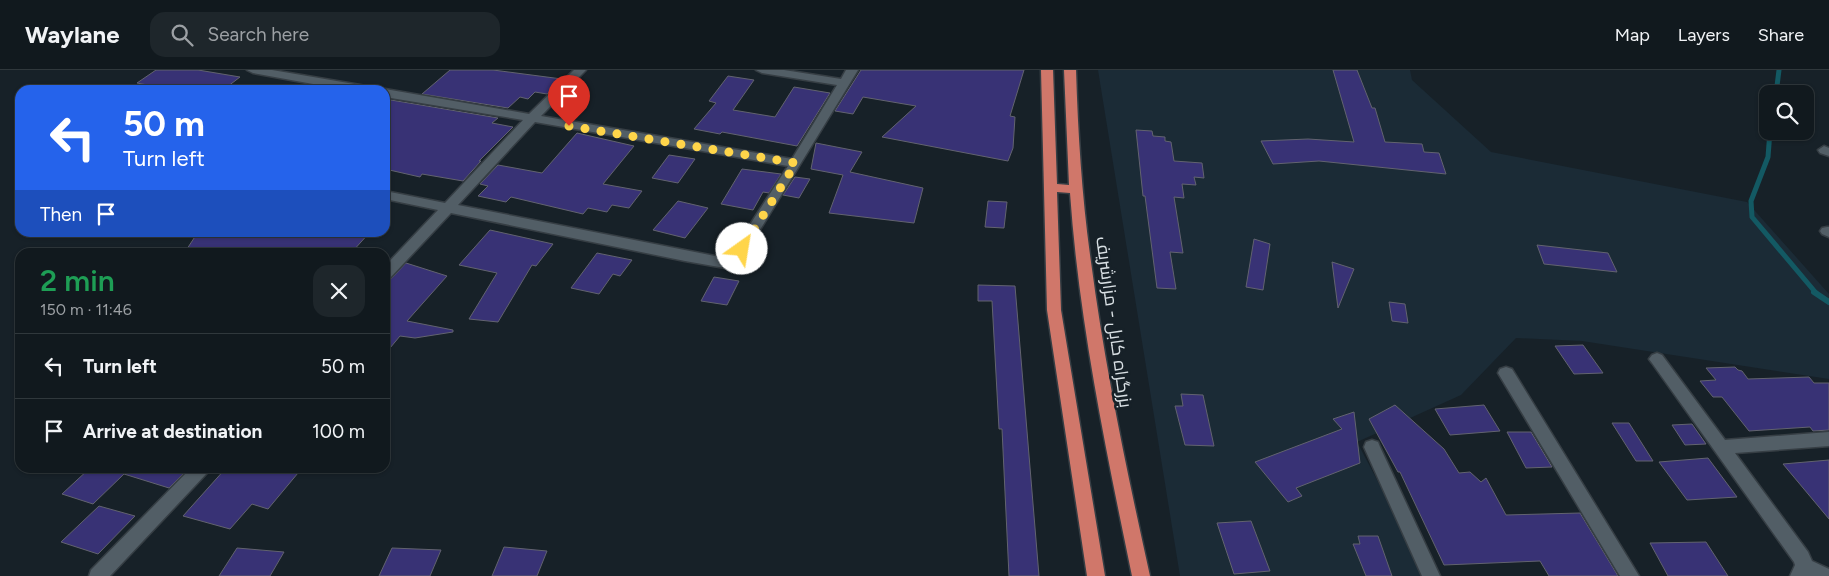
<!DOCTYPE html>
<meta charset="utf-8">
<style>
body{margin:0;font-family:Figtree,Cairo,sans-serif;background:#1e262b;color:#f1f3f6;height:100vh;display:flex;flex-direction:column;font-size:19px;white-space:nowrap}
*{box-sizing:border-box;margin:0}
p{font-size:16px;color:#9ca0a4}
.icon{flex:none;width:28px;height:28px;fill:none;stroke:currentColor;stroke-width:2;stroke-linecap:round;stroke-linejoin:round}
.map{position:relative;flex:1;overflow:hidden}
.details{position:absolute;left:15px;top:178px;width:375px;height:225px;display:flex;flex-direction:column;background:#11191e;border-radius:15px;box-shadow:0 1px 4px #0004,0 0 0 1px #30383c}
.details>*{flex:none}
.top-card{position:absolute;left:15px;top:15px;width:375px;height:152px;border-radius:15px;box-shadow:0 1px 4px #0004,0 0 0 1px #30383c;background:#2563eb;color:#fff;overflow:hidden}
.controls{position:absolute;left:1759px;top:15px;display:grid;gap:10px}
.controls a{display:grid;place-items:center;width:55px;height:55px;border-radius:10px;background:#11191e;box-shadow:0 1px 4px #0004,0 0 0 1px #30383c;font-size:25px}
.pin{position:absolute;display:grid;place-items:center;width:42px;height:42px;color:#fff;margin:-51px -21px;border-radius:50% 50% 50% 0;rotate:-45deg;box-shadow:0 0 5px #0007}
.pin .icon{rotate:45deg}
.me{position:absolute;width:55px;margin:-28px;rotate:32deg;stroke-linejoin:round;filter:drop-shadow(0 0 4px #0008)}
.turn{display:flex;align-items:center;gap:18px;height:105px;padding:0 25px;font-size:22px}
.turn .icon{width:65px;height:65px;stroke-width:2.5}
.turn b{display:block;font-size:35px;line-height:42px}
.then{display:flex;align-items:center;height:48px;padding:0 25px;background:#0003;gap:10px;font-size:19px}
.round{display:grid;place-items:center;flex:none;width:52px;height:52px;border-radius:15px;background:#1e262b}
.summary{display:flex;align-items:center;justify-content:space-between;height:85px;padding:0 25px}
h1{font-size:30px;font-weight:600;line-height:38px;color:#1e9e55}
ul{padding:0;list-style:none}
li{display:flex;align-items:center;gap:15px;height:65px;padding:0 25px;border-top:1px solid #30383c}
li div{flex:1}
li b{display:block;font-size:19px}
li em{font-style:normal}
header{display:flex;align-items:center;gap:30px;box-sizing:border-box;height:70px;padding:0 25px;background:#11191e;border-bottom:1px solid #30383c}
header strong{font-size:24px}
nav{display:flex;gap:28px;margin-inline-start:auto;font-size:18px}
.search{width:350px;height:45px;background:#1e262b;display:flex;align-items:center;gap:12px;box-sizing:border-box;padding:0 18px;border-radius:15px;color:#9ca0a4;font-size:19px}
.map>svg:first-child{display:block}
.built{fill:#1b2b36}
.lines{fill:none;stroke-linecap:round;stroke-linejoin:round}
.stream-far1{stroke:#135963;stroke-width:5}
.stream{stroke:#135963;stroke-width:6}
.building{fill:#383275;stroke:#62636f}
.minor-casing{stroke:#363e44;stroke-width:3}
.highway-casing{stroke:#363e44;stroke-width:3}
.minor{fill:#525e66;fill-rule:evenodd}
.highway{fill:#d0776a;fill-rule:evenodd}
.route{stroke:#ffd54a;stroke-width:9;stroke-dasharray:0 16.2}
.labels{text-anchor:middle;stroke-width:5;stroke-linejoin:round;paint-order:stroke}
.street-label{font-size:18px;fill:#d9e0e4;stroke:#172128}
</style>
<header>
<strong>Waylane</strong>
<div class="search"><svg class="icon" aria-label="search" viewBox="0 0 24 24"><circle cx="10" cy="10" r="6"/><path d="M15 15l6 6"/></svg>Search here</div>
<nav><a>Map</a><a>Layers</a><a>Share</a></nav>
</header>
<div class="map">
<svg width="1829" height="506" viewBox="0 0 1829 506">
<rect width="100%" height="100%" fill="#172128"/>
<path class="built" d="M1098 0H1410L1412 10 1491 82 1747 132 1829 224V309L1582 271 1516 268 1461 325 1357 372 1428 506H1180Z"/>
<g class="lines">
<path class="stream-far1" d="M1776 24 1779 0
M1770 61 1768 87 1751 131 1752 147 1816 223"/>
<path class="stream" d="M1814 222 1829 232"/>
</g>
<path class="building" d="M156 0H198L240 7 223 20H174L137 13Z
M450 0H493L562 9 547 24 535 22 528 29 520 27 508 38 422 24Z
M861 0H1024L1010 46 1015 47 1013 78 1008 91 882 67 916 36 863 27 853 44 835 41Z
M1333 0H1357L1372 38H1375L1385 72 1422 74 1424 82 1439 83 1446 104 1319 91 1273 94 1261 71 1308 69 1354 72Z
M728 6 754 10 733 40 775 47 794 17 830 23 797 76 722 62 720 64 694 59 716 33 709 31Z
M385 29 498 48 492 53 513 57 479 91H481L463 111 422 104 420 107 385 99Z
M1136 60 1152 61 1153 66 1165 67V71L1171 72 1174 91 1202 93 1204 108 1194 107 1196 115 1182 114 1184 128 1174 127 1183 183 1170 182 1176 219 1157 218 1145 126H1143Z
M577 63 634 76 603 114 642 121 629 138 612 135 607 142 588 138 583 144 511 127 506 132 478 126 488 116 480 114 498 95 542 103Z
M816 73 862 82 850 102 923 118 914 153 829 143 843 105 811 99Z
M669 85 695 89 678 113 652 108Z
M742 99 781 104 769 123 763 122 753 140 721 134Z
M795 107 810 109 799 128 783 125Z
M678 131 708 138 685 168 653 160Z
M988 131 1007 132 1004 158 985 157Z
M490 160 553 174 536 196 532 195 498 252 469 249 497 203 459 195Z
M198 162H370L352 182H185Z
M1254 169 1270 174 1263 220 1246 217Z
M1537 175 1608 183 1617 202 1544 194Z
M597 183 632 190 620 206 613 204 599 224 571 218Z
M1332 192 1354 199 1338 238Z
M406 193 447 206 407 251 453 260V262L415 268 400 266 385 284V212L391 209Z
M714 207 739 211 727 235 701 231Z
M978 215 1015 216 1039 506H1009L1002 359H999L992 231H978Z
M1389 232 1405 234 1408 253 1392 251Z
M1583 275 1603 303 1574 304 1555 276Z
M1735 297 1738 300 1742 301 1748 309 1809 307 1814 313H1829V360L1813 361 1810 357 1749 361 1722 327H1713L1700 311 1716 310 1706 298Z
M1181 324 1203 325 1214 376 1185 375 1175 336H1183Z
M1395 335 1444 379 1459 403 1470 402 1481 412 1486 408 1506 445 1580 443 1618 506H1549L1540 491 1444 495 1400 402H1398L1369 349Z
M1484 335 1500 361 1450 365 1435 339Z
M1354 342 1360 393 1296 418 1302 426 1288 432 1255 392 1342 359 1333 349Z
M1612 353H1629L1653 391H1636Z
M1692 354 1706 374 1685 375 1672 355Z
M1507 362H1531L1552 397 1526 398Z
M1708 388 1737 427 1687 430 1659 392Z
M1829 390V449L1783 394Z
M90 398H164L183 404 169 418 124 404 93 434 62 424Z
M226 398H278L298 403 268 439 252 434 230 459 183 446Z
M99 436 135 446 98 484 61 472Z
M1251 451 1270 501 1234 504 1217 453Z
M1358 466H1378L1392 506H1366L1353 474H1360Z
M1706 472 1728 506H1668L1650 473Z
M504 477 547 481 537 506H492Z
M237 478 284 482 270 506H219Z
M392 478 441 480 430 506H379Z"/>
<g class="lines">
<g class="minor-casing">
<path id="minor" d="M247 0H272L366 16 372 20H346L253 3Z
M574 0H586L541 46 792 89 837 15 762 3 756 0H784L841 9 846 0H858L739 194 725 198 685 191 451 143 390 208 385 210V196L438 140 385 129V121L445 133 523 50 385 27V20H383L385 19 529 44ZM535 52 788 96 729 187 725 188 458 135Z
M1824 76 1829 78V86L1820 83 1818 80Z
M1827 157H1829V167L1822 164 1820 161 1822 158Z
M1657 283 1662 285 1725 370 1829 362V376L1735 383 1808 482 1812 491 1829 499V506H1790L1795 495 1794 492 1652 293 1649 289 1652 285Z
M1506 297 1512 299 1639 506H1620L1498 303 1500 299Z
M1372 370 1378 372 1380 377 1440 506H1422L1364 377 1366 372Z
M191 398H210L207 403 110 506H89L91 500Z"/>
</g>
<g class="highway-casing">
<path id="highway" d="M1041 0H1053L1057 114 1069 115 1064 0H1076C1078 65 1082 128 1091 192 1105 298 1127 402 1150 506H1132C1106 380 1079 252 1070 123L1057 122 1061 240 1105 506H1087L1047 240Z"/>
</g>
<use href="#minor" class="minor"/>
<use href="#highway" class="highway"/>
</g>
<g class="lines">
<path class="route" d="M569 56 796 93 742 179"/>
</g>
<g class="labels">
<g class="street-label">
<text transform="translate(1114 252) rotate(82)" y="6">بزرگراه کابل - مزارشریف</text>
</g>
</g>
</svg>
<div class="controls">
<a><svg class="icon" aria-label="search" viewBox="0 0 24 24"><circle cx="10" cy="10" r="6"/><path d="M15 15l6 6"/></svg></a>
</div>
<div class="pin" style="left:569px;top:56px;background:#d93025"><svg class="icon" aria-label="arrive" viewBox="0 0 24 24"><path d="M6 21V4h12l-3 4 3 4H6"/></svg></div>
<svg class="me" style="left:742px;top:179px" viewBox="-20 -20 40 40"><circle r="19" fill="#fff"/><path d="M0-13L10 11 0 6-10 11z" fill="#ffd54a"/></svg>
<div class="top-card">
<div class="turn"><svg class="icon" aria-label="left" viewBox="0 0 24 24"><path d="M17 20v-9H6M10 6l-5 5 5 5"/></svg><div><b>50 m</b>Turn left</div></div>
<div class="then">Then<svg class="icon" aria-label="arrive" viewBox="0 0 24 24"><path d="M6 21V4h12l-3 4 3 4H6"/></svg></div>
</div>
<section class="details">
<div class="summary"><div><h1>2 min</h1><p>150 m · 11:46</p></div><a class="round"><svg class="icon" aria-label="close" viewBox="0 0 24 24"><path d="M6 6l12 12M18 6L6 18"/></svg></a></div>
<ul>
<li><svg class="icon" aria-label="left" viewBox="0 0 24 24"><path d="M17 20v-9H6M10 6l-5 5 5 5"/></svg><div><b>Turn left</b></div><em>50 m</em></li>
<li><svg class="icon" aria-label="arrive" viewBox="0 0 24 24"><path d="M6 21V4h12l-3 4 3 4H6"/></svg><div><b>Arrive at destination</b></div><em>100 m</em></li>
</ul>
</section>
</div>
